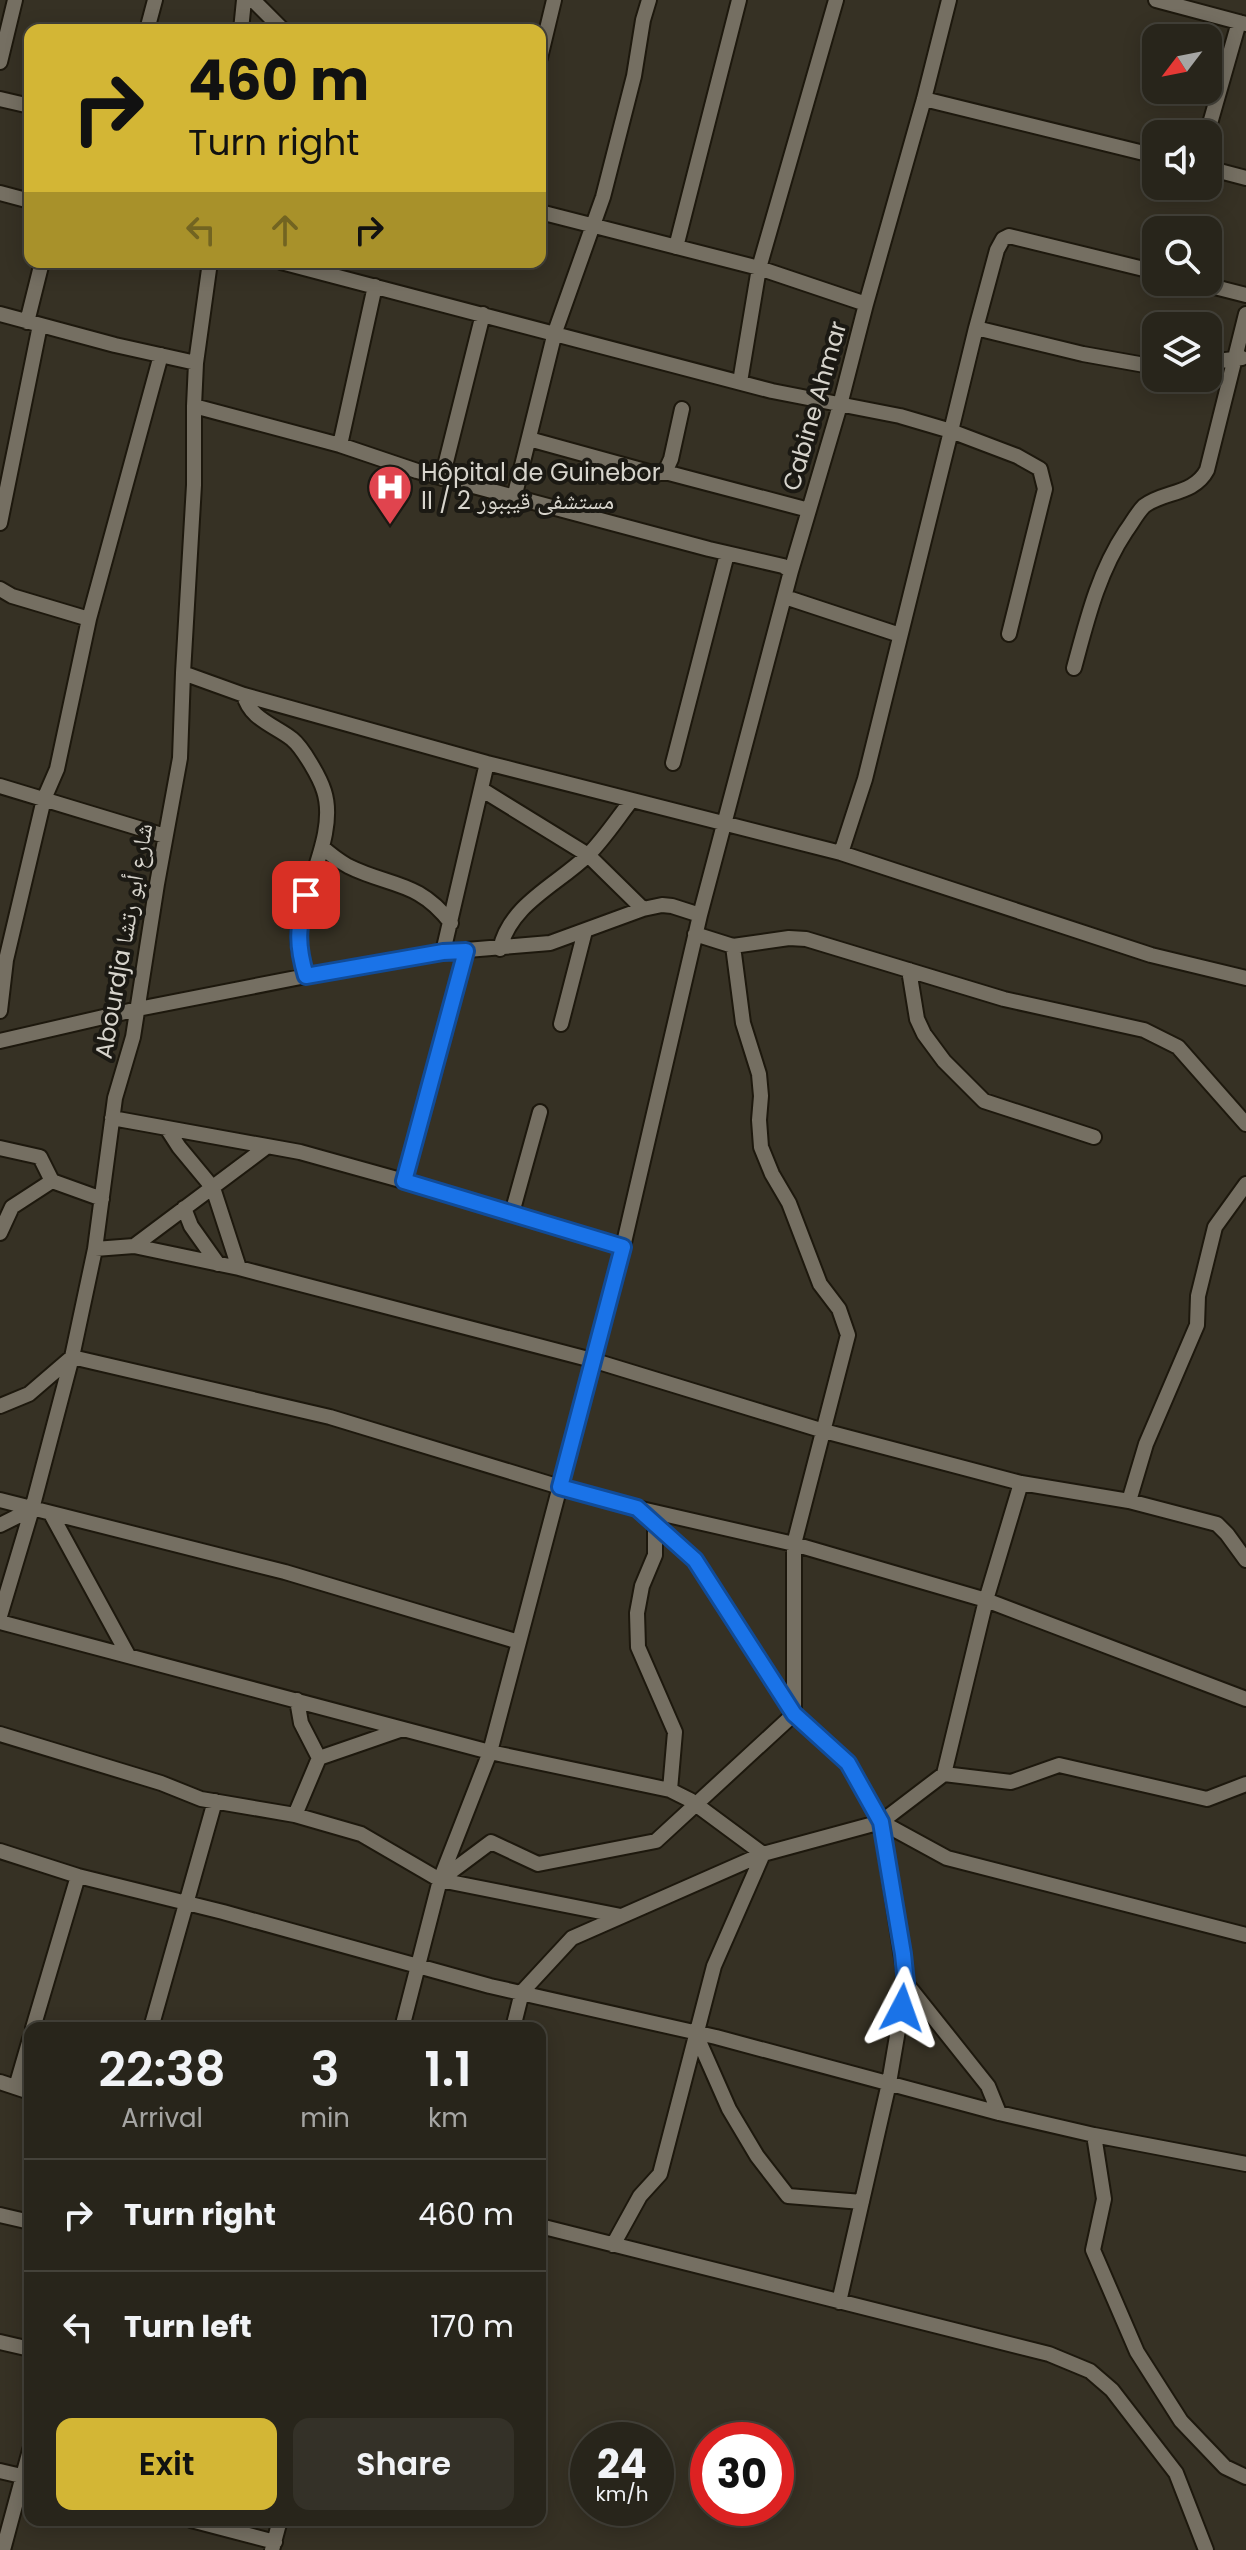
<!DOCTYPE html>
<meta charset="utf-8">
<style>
body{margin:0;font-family:Poppins,"Noto Naskh Arabic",sans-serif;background:#343128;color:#f1f3f6;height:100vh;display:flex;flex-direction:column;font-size:30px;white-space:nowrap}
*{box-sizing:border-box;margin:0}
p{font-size:26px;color:#a5a5a3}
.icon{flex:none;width:44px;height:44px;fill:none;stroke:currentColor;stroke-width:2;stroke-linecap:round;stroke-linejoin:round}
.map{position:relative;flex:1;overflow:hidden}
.panel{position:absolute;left:24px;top:2022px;width:522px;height:504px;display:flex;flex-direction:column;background:#28251b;border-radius:16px;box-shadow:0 4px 20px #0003,0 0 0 2px #44423a}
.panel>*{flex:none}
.banner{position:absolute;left:24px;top:24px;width:522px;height:244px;border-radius:16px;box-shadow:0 4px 20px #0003,0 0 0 2px #44423a;background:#d3b635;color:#111;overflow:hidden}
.needle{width:52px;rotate:238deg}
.buttons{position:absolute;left:1142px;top:24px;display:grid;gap:16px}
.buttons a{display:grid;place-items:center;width:80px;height:80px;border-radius:16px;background:#28251b;box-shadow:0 4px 20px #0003,0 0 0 2px #44423a;font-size:40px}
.speed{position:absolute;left:570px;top:2422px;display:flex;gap:16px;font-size:40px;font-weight:700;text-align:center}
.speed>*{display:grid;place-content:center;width:104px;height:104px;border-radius:50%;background:#28251b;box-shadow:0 4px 20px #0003,0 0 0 2px #44423a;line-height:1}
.speed small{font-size:20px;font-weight:400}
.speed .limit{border:12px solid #d22;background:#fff;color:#111}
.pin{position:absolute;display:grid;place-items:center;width:68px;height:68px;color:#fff;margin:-34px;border-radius:16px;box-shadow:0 4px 12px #0006}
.me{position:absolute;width:88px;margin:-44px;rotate:4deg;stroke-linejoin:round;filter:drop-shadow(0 0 6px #0008)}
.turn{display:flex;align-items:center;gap:28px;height:168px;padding:0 32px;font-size:36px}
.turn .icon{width:104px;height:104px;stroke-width:2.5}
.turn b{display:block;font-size:56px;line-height:68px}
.lanes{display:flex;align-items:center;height:76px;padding:0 32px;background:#0003;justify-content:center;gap:40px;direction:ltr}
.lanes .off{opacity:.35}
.eta{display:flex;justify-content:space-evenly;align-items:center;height:136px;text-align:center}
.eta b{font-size:48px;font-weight:600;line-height:56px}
.button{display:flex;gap:16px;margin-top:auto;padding:16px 32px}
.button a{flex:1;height:92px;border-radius:16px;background:#d3b635;color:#111;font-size:32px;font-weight:600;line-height:92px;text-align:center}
.button a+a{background:#343128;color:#f1f3f6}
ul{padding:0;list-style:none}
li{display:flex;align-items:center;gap:24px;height:112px;padding:0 32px;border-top:2px solid #44423a}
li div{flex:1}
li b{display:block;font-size:30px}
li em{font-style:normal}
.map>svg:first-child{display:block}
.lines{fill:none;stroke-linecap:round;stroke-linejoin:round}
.minor-casing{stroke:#1d180d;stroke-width:18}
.minor{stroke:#756f62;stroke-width:14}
.route-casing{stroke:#114b97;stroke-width:20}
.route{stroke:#1a73e8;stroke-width:14}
.labels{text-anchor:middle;stroke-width:8;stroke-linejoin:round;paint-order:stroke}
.street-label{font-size:24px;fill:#d7d4cc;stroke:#1b1913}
.poi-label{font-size:24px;fill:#d7d4cc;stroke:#1b1913;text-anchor:start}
</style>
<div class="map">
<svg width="1246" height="2550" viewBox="0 0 1246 2550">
<rect width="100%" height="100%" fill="#363124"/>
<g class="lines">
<g class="minor-casing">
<path id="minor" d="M253 0 283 30
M1156 0 1246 24
M147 30 155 0
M241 30 244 0
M540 58 554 0
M0 62 15 0
M0 99 30 106
M924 99 1156 156
M1207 134 1239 22
M1208 168 1246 178
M0 193 30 201
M540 212 759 268 866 304
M676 247 739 0
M281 262 772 391 900 416 951 431 976 328 1083 354 1156 367
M1195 282 1246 295
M0 314 115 345 196 363
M27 322 42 262
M976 328 997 250 1003 239 1009 236 1156 272
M1208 362 1242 358
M740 382 759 268 836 0
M194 406 340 445 417 471 709 549 783 566 791 571
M529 439 656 474 665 472 671 459 682 409
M340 445 375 286
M665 472 809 510
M442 478 483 314
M514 498 555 332 603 197 634 76 643 20 649 0
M0 523 40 325
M0 589 12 596 89 619 161 355
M785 597 900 635
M1074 668C1087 620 1098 573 1126 531 1132 523 1137 513 1144 506 1163 491 1194 495 1207 470L1246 314
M183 673 244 695 487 763 841 853 1151 955 1246 978
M244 695C250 719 274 725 292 739 303 748 320 778 324 791 337 831 306 883 300 922 296 941 300 958 306 976
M673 763 727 554
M0 786 165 836
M481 789 588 855 643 909
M322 847C330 854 339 861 348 866 390 887 418 880 451 923
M841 853 865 779 951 431 1017 456 1040 469 1045 489 1009 634
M695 934 733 946 789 938 806 939 1004 999 1144 1030 1178 1047 1246 1124
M500 949C510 904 557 885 588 855 604 839 617 819 631 801
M443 952 487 763
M909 970 917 1019 924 1034 944 1061 984 1101 1094 1137
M0 1011 6 960 44 799 57 769 89 619
M561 1024 585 931
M0 1041 138 1009 306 976 443 952 550 943 643 909 662 905 672 906 700 915
M112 1118 300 1152 404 1181 623 1247
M168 1130 179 1147 213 1188 239 1268
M0 1148 40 1157 52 1181 12 1207 0 1233
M52 1181 102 1199
M404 1181 466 951
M184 1208 191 1226 218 1264
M512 1213 540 1112
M134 1246 265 1148
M95 1249 134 1246 239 1268 592 1360 824 1431 1021 1483 1129 1501 1217 1524 1227 1534 1246 1560
M0 1406 29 1394 72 1357 330 1417 560 1487 637 1508 794 1544 986 1600 1246 1699
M0 1500 285 1572 519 1642
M1129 1501 1146 1444 1197 1325 1198 1296 1215 1227 1246 1184
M639 1510 695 1560 794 1714 848 1763 881 1822 906 1983 889 2083 839 2302
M51 1514 128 1655
M655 1524V1555L642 1586 637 1613 638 1647 675 1732 670 1790
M0 1525 32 1509
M0 1616 32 1509 72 1357 95 1249 115 1098 133 1037 157 884 180 758 183 673 194 485V406L196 363 210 262
M0 1622 490 1752 670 1790 690 1800 763 1854 714 1966 660 2174 640 2196 613 2245
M297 1700 301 1723 319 1758
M0 1734 161 1783 201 1799 295 1815 361 1834 440 1880 621 1916
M944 1774 1011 1782 1059 1765 1207 1799 1246 1784
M295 1815 319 1758 403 1729
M881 1822 947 1858 1246 1935
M0 1851 78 1876 223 1912 490 1986 716 2037 999 2113 1094 2135 1246 2164
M440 1880 490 1752 623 1247 700 915 791 571 840 405 866 304 924 99 949 0
M906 1983 988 2086 999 2113
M33 2028 78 1876
M151 2028 215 1801
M402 2028 440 1880 491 1842 538 1864 656 1841 794 1714V1544L848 1335 839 1309 820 1284 789 1203 772 1174 761 1147 759 1120 761 1096 759 1074 743 1023 733 946
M513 2028 522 1992 572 1938 763 1854 881 1822 944 1774 986 1600 1021 1483
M695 2032 729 2109 757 2156 788 2196 862 2202
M0 2082 30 2092
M16 2087 30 2039
M1094 2135 1104 2199 1093 2250 1137 2352 1181 2421 1225 2467 1246 2477
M0 2215 30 2222
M540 2226 1049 2354 1090 2371 1112 2390 1176 2473 1206 2550
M0 2342 30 2349
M0 2471 30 2478
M191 2520 275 2542
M3 2550 30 2450
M272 2550 280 2520"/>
</g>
<use href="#minor" class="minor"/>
</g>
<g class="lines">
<g class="route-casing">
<path id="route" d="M306 895C298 928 296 943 306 976L443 952 466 951 404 1181 623 1247 560 1487 637 1508 695 1560 794 1714 848 1763 881 1822 903 1954 906 1983 902 2008"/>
</g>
<use href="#route" class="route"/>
</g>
<defs>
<g id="hospital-pin" transform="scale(2.3)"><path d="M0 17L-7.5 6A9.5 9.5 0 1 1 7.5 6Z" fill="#e0444e" stroke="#1b1913"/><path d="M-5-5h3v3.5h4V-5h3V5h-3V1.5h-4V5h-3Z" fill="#fff"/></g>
</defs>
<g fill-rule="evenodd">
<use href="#hospital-pin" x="390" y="487"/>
</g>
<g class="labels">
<g class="street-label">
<text transform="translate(815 406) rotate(-74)" y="8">Cabine Ahmar</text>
<text transform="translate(124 941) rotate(-80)" y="8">Abourdja شارع أبو رتشا</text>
</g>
<g class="poi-label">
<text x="421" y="481">Hôpital de Guinebor<tspan x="421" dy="28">II / مستشفى قيببور 2</tspan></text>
</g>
</g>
</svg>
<div class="buttons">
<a><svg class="needle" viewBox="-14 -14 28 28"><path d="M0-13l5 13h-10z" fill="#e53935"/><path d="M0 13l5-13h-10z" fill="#a5a5a3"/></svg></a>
<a><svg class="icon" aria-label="sound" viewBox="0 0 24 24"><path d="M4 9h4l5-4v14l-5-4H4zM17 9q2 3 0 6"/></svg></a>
<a><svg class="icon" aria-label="search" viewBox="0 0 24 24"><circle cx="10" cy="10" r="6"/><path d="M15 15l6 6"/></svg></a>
<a><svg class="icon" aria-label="layers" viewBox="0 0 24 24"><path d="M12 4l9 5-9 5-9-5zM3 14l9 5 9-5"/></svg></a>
</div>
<div class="speed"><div>24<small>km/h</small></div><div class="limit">30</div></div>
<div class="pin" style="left:306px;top:895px;background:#d93025"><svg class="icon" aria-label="arrive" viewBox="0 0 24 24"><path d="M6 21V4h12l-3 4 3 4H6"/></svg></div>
<svg class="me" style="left:902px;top:2008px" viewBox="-20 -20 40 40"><path d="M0-17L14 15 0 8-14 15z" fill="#1a73e8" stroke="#fff" stroke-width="4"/></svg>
<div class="banner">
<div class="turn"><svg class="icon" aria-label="right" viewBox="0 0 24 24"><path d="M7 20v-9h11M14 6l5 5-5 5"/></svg><div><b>460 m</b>Turn right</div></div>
<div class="lanes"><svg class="icon off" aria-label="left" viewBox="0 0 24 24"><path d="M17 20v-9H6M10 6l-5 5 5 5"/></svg><svg class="icon off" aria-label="ahead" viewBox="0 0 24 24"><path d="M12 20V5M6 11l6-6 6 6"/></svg><svg class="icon" aria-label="right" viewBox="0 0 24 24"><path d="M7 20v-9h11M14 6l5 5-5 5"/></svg></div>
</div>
<section class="panel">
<div class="eta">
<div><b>22:38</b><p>Arrival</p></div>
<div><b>3</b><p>min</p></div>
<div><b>1.1</b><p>km</p></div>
</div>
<ul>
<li><svg class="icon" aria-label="right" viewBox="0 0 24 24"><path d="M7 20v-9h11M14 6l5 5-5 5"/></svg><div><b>Turn right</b></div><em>460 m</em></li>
<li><svg class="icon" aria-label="left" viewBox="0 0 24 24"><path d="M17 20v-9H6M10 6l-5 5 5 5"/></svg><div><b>Turn left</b></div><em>170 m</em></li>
</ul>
<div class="button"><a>Exit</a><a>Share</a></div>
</section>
</div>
